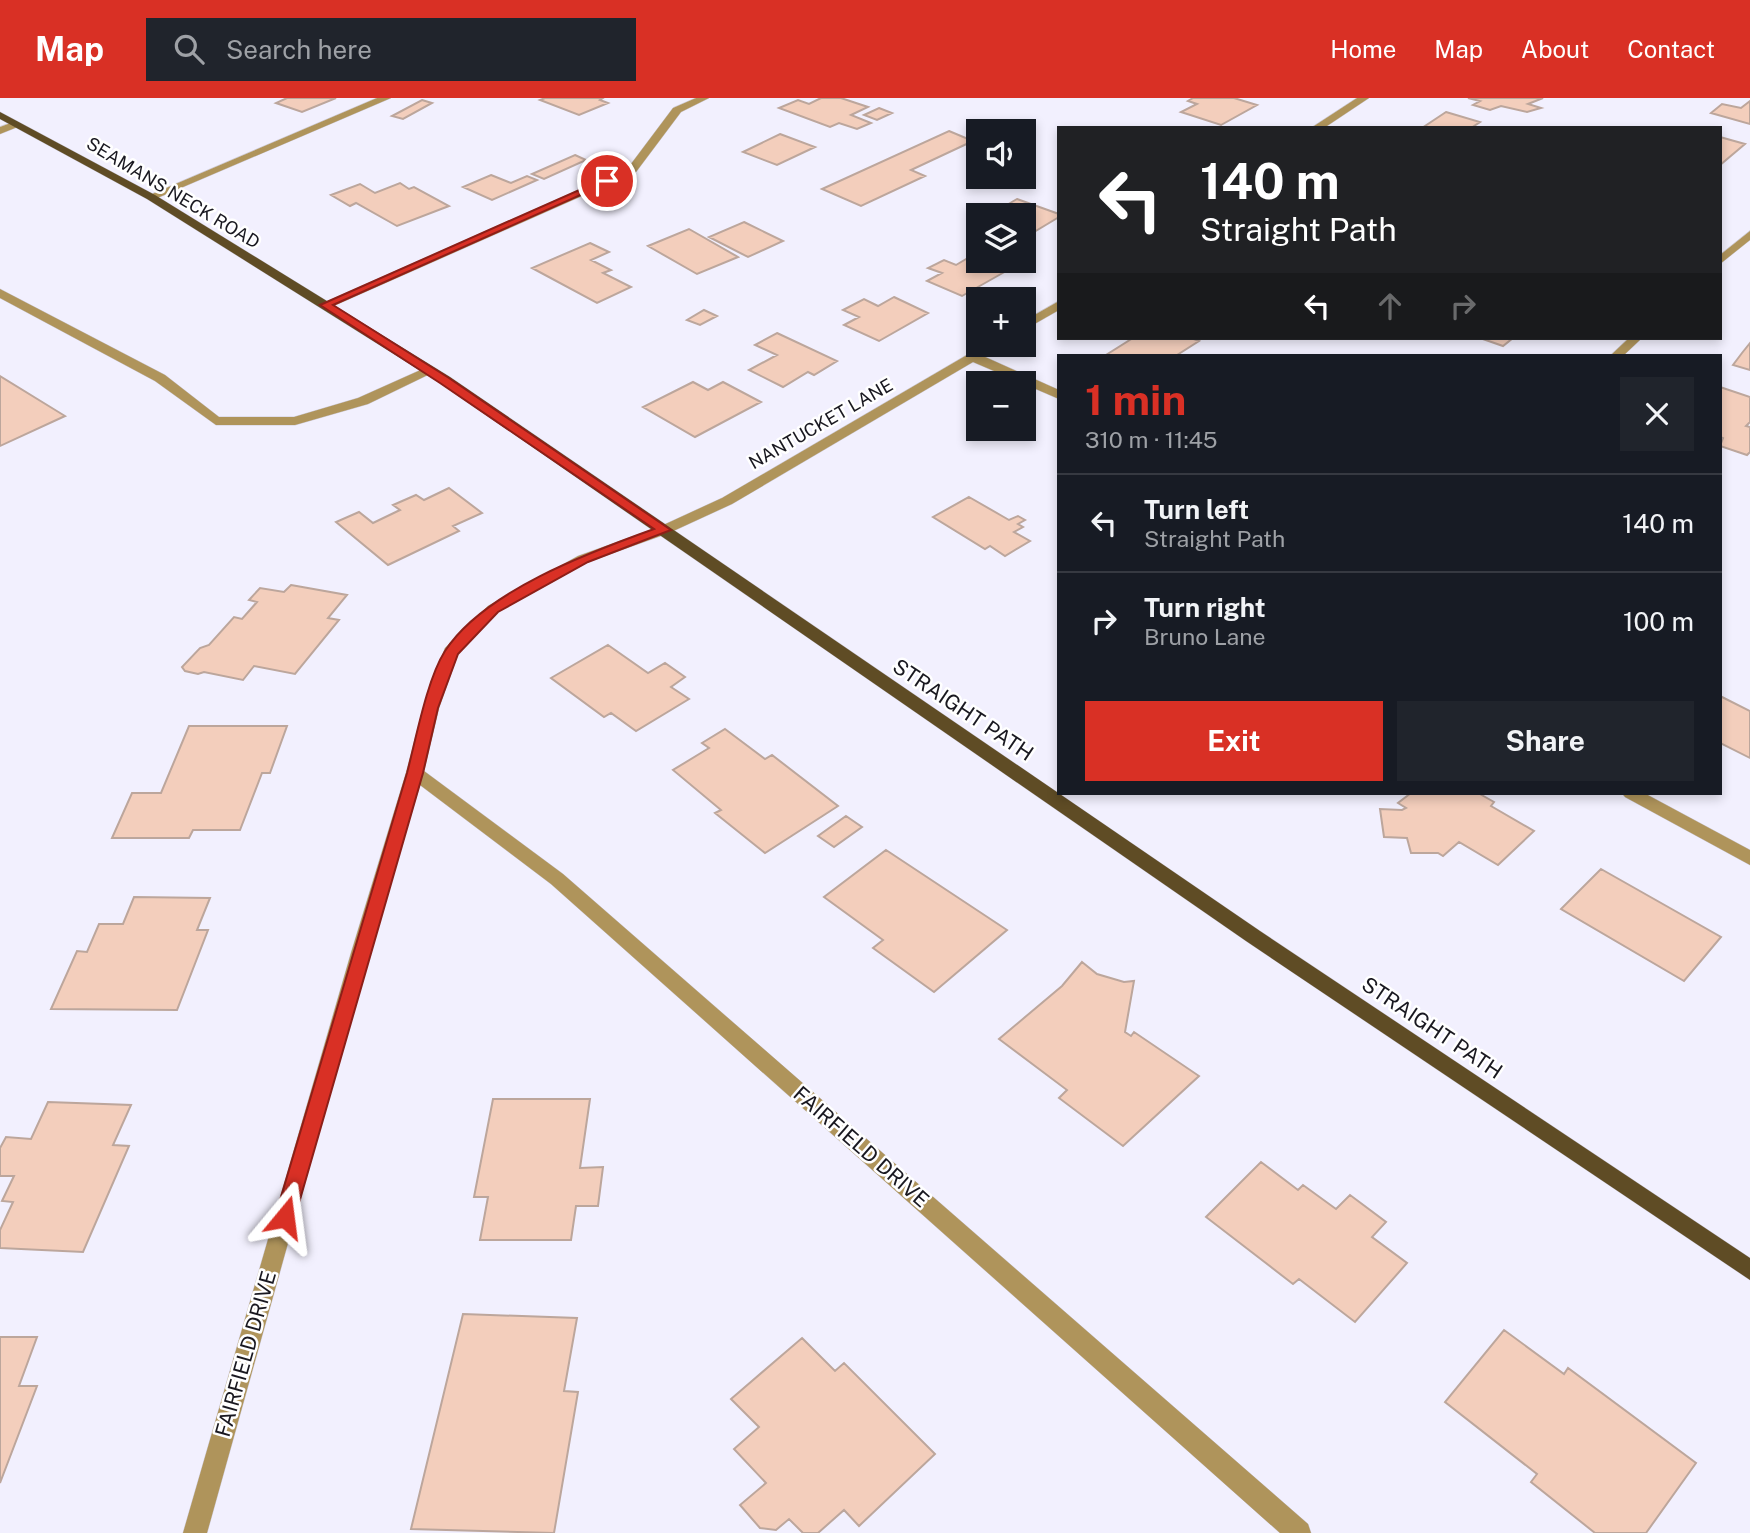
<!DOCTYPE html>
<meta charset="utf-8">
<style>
body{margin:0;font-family:"Public Sans",sans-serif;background:#20242c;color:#f1f3f6;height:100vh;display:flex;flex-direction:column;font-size:26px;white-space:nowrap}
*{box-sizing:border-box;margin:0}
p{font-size:23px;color:#9ea1a6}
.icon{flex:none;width:38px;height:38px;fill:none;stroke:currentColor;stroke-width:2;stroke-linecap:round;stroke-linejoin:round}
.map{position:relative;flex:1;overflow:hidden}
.sheet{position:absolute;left:1057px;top:256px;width:665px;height:441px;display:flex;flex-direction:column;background:#171b24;border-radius:0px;box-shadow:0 4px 10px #0003}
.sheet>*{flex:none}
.banner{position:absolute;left:1057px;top:28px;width:665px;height:214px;border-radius:0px;box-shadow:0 4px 10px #0003;background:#202124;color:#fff;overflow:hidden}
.buttons{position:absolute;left:966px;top:21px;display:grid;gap:14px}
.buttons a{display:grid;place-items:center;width:70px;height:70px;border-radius:0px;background:#171b24;box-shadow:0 4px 10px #0003;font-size:35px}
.pin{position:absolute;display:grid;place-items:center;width:60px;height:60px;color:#fff;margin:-30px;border:4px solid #fff;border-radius:50%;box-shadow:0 2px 7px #0007}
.me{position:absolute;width:77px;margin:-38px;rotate:16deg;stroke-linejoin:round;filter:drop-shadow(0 0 5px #0008)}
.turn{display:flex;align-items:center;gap:24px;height:147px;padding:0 28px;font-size:32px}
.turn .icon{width:91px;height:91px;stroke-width:2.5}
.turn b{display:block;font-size:49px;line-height:60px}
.lanes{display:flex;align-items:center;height:66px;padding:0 28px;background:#0003;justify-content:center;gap:35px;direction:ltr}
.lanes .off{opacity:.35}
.round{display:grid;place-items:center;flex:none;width:74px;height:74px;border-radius:0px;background:#20242c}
.overview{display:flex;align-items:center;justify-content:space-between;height:119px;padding:0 28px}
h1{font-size:42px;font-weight:700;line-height:52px;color:#d93025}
.cta{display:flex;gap:14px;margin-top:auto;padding:14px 28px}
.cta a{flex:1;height:80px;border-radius:0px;background:#d93025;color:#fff;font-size:28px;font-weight:700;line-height:80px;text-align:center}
.cta a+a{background:#20242c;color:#f1f3f6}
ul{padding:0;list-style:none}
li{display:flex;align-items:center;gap:21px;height:98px;padding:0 28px;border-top:2px solid #363941}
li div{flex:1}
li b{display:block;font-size:26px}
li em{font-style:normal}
header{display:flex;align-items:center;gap:42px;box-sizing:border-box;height:98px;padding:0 35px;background:#d93025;color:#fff}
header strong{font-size:33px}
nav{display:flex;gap:38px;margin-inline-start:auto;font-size:24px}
.search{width:490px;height:63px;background:#20242c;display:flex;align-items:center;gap:18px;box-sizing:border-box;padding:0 24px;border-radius:0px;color:#9ea1a6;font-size:26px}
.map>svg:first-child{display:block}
.building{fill:#f3cebc;stroke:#bca69c;stroke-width:2}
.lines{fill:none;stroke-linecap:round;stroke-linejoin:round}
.minor-casing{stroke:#cfcdda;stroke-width:1}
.major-casing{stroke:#cfcdda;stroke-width:1}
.minor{fill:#af945b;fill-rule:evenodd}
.major{fill:#5f4c25;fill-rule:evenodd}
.route{fill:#d93025;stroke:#8d1f18;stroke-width:2}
.labels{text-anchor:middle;stroke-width:5;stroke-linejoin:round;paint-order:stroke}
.far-street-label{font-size:18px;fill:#191820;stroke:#fff}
.street-label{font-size:21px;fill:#191820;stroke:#fff}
</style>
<header>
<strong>Map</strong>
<div class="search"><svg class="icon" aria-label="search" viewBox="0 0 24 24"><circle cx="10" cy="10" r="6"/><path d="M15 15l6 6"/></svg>Search here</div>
<nav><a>Home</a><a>Map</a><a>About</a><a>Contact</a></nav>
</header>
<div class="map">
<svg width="1750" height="1435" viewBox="0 0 1750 1435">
<rect width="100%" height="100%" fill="#f2f0fe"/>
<path class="building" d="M287 0H336L302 14 276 5Z
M545 0H603L600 2 608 5 579 17 540 2Z
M821 0H841L868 9 851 17 871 25 857 31 839 25 830 29 779 10 798 2 809 6Z
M1193 0H1234L1257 7 1221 27 1181 14 1197 6 1188 3Z
M1468 0H1543L1528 6 1541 10 1527 14 1501 8 1490 12 1473 7 1480 3Z
M422 2 432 5 403 21 392 18Z
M1750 3V26L1711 15 1722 6 1741 10Z
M879 10 892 15 877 22 864 17Z
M1446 14 1480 24 1471 30H1422Z
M949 33 973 43 911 72 925 78 861 108 822 91Z
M780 36 815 49 777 67 743 54Z
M1720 39 1745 46 1720 67Z
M575 57 586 62 544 81 532 76Z
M491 77 511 85 527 78 537 82 492 102 463 89Z
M400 85 409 91 414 89 449 108 397 128 356 105 350 108 331 97 360 86 375 95Z
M1017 101 1059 116V119L1024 140V117H1008L1011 115 1000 111Z
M744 124 783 143 748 159 709 139Z
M689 131 738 159 697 176 648 148Z
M590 145 609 154 591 162 611 172 603 175 631 189 597 205 532 170Z
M973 157 978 159V163H986L1008 172 962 198 927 183 942 175 928 170 944 162 956 167Z
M894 199 928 215 879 243 844 227 859 219 843 212 864 201 878 208Z
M704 212 717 218 700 227 687 222Z
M777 235 837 263 814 277 808 274 783 289 749 272 777 257 755 247Z
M1133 240H1191L1199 243 1177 257H1106Z
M1480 240H1513L1503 248Z
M1750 245V272L1733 267 1742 255Z
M0 278 65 318 0 348Z
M693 284 708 292 723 284 761 304 695 339 643 309Z
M1720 289 1750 299V324L1746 328 1750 329V354L1747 357 1720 348 1723 340 1720 339Z
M449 390 482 415 453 428 459 433 388 467 336 424 359 414 373 425 400 412 393 407 416 397 424 402Z
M969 399 1009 422 1018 418 1025 422 1018 426 1023 429 1014 434 1030 443 1005 458 990 448 985 451 933 419Z
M291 487 347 497 328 520 339 522 295 576 254 568 243 582 204 574 198 576 185 573 182 569 200 550 209 547 234 519 242 521 257 504 249 502 260 490 284 494Z
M608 547 648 575 665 565 685 579 671 589 689 601 636 633 611 615 604 619 551 580Z
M1720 598 1750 613V660L1720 645Z
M189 628H287L270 675H262L240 732H193L189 740H112L132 695H161Z
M725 631 765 661 772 657 838 708 765 755 715 715 721 712 673 672 709 650 702 645Z
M1411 695H1478L1494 704 1491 708 1534 733 1498 767 1459 744 1443 758 1438 755H1411L1407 740 1384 739 1380 711 1402 712 1406 710 1398 705Z
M846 718 862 729 834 749 818 738Z
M886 752 1007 832 934 894 873 850 883 842 824 799Z
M1601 771 1721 839 1684 883 1561 811Z
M134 799 210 800 197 832H208L177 912 51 911 77 853 87 854 99 826H123Z
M1082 864 1097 876 1124 884 1134 883 1125 934 1131 938 1134 934 1199 978 1123 1048 1059 1000 1067 992 999 941 1062 888Z
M493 1001H590L580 1070 603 1069 598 1108H576L571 1142H480L488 1099H474Z
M48 1004 131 1007 113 1047 129 1048 83 1154 0 1150V1132L13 1104 2 1103 14 1078H0V1050L6 1039 31 1041Z
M1261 1064 1298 1092 1303 1087 1336 1111 1350 1097 1386 1124 1372 1139 1407 1165 1355 1224 1299 1181 1293 1186 1206 1119Z
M463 1216 577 1220 564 1293 578 1294 554 1435 411 1431Z
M1504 1232 1564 1276 1568 1270 1696 1365 1646 1435H1595L1531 1384 1537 1376 1445 1304Z
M0 1239H37L19 1288H37L0 1385Z
M802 1240 835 1273 844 1265 935 1356 859 1428 844 1412 818 1435H803L789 1421 776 1432 760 1430 740 1407 766 1385 734 1351 759 1329 731 1301Z"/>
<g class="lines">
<g class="minor-casing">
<path id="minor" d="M377 0H391L155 101 145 99Z
M696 0H709L681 14 636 74 329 210 319 207 628 70 673 10Z
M1357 0H1369L1324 30H1311Z
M16 23 21 26 20 28 0 36V29Z
M1750 133V142L1720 166V157Z
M0 191 165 277 219 319H294L358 300 425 270 430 269 436 273 368 306 295 327H216L155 283 0 200Z
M1059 203V212L1024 232V223Z
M1629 240H1642L1624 257H1611Z
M984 247H999L983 258 1059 292V301L973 264 732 406 669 435 588 464 498 514 458 556 439 610 424 673 563 776 1308 1426 1311 1435H1280L551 786 420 687 369 855 207 1435H183L351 855 406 675 423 610 445 550 488 508 578 458 659 429 722 400Z
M1622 695H1644L1750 752V767L1625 699Z"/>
</g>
<g class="major-casing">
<path id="major" d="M0 14 155 97 450 279 1260 833 1750 1160V1182L1246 843 440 285 147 101 0 21Z"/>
</g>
<use href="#minor" class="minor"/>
<use href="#major" class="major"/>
</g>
<path class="route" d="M604 81 612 83 333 207 449 280 671 432 588 464 498 514 458 556 438 610 423 675 295 1119 292 1125 285 1127 278 1125 275 1119 407 675C416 641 427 581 445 553 484 493 590 454 654 431L440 285 320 207Z"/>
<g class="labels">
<g class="far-street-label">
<text transform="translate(173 95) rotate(31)" y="6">SEAMANS NECK ROAD</text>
<text transform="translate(821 326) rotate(-30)" y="6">NANTUCKET LANE</text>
</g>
<g class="street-label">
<text transform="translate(963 612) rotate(34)" y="7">STRAIGHT PATH</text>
<text transform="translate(1432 930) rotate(34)" y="7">STRAIGHT PATH</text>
<text transform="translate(861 1049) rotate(41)" y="7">FAIRFIELD DRIVE</text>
<text transform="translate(246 1256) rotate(-74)" y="7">FAIRFIELD DRIVE</text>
</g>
</g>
</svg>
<div class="buttons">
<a><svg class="icon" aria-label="sound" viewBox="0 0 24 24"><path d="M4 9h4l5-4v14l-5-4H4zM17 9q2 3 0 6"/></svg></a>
<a><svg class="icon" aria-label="layers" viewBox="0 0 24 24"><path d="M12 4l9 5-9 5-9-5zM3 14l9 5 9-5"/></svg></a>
<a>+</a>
<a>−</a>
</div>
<div class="pin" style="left:607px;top:83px;background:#d93025"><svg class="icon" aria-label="arrive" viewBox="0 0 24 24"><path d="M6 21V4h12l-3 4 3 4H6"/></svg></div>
<svg class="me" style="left:285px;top:1119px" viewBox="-20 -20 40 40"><path d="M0-17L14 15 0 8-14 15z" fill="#d93025" stroke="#fff" stroke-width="4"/></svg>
<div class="banner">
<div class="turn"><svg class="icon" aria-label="left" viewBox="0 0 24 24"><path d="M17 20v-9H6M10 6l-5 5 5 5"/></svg><div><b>140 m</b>Straight Path</div></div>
<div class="lanes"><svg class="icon" aria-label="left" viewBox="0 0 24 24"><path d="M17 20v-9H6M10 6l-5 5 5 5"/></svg><svg class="icon off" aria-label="ahead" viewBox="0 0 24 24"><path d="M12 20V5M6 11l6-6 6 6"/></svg><svg class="icon off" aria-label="right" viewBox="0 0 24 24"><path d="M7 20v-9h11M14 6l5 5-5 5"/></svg></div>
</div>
<section class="sheet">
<div class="overview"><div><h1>1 min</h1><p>310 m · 11:45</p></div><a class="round"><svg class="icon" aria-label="close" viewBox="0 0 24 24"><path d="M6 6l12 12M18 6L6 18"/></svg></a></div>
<ul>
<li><svg class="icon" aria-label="left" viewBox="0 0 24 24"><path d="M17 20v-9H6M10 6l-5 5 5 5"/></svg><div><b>Turn left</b><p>Straight Path</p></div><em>140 m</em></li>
<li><svg class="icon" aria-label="right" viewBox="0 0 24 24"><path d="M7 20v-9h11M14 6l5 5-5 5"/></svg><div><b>Turn right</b><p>Bruno Lane</p></div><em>100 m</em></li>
</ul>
<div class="cta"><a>Exit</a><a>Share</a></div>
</section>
</div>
